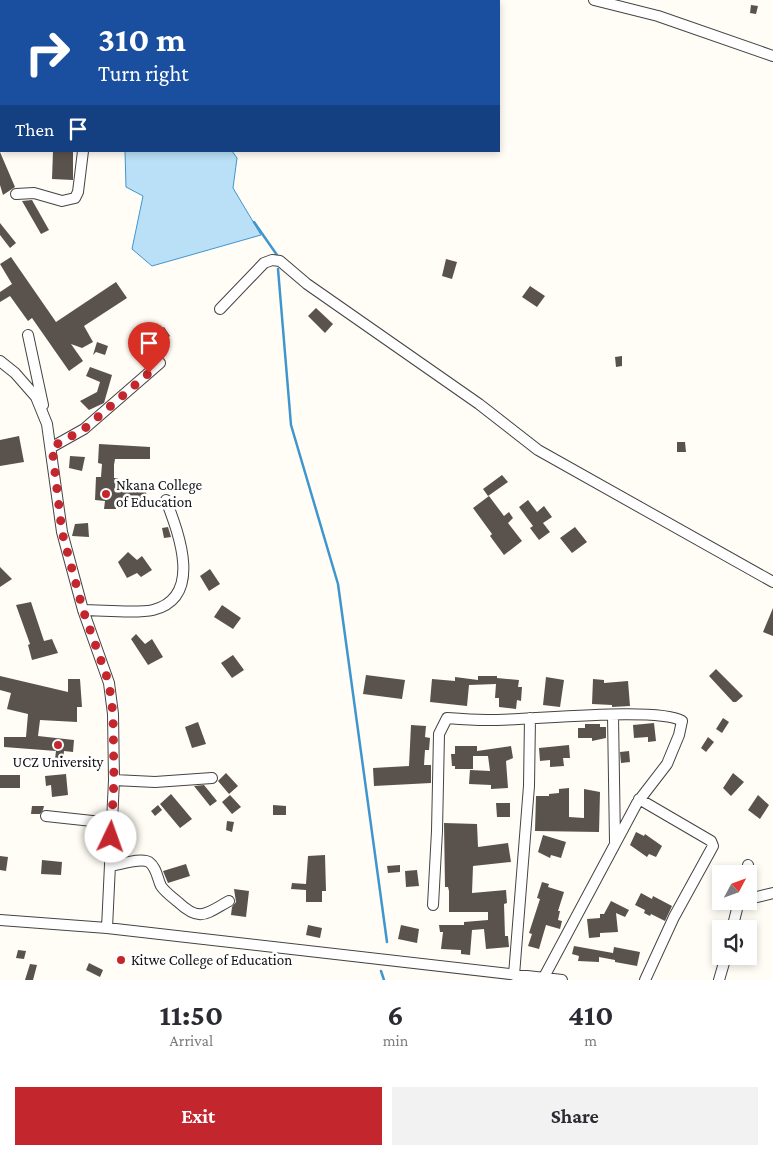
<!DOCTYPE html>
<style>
body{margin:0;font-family:"Crimson Pro",serif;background:#f2f2f3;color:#2b2b33;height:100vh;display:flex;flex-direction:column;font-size:19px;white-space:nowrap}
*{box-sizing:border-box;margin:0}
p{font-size:16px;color:#7c7c81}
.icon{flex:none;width:28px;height:28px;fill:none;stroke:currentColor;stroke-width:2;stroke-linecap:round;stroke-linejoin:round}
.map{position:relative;height:980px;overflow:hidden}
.details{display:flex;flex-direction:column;background:#fff;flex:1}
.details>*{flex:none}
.hud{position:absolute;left:0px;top:0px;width:500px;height:152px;box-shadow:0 2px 8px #0003;background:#1a4fa0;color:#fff;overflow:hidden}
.needle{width:32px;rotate:49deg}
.tools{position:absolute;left:712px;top:865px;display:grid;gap:10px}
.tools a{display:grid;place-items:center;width:45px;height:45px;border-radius:0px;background:#fff;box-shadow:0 2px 8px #0003;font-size:25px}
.pin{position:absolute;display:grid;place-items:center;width:42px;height:42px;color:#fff;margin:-51px -21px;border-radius:50% 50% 50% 0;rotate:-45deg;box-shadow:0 0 5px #0007}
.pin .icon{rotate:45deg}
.me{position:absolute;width:55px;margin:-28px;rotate:3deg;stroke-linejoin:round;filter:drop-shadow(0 0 4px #0008)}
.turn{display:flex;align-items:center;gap:18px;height:105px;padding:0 15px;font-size:22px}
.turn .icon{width:65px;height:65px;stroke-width:2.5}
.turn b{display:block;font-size:35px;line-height:42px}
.then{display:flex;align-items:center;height:48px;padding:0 15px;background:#0003;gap:10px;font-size:19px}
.eta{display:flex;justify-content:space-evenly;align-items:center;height:85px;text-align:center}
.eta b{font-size:30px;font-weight:700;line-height:35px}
.cta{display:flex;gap:10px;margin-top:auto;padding:10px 15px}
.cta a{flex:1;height:58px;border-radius:0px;background:#c4262e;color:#fff;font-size:20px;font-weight:700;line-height:58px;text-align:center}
.cta a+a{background:#f2f2f3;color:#2b2b33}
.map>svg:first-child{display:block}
.water{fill:#b9e0f7;stroke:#3f96cf}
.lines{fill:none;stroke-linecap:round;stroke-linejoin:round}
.stream{stroke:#3f96cf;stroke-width:2.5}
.building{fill:#5a524d}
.minor-casing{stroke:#444;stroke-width:12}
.minor{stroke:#fff;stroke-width:10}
.route{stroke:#c4262e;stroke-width:9;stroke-dasharray:0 16.2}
.poi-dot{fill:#c4262e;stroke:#fff;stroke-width:2}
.labels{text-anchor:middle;stroke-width:5;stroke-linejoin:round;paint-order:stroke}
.poi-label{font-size:15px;fill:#111;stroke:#fff;text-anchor:start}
</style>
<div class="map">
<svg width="773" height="980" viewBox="0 0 773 980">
<rect width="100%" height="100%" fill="#fffdf5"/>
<path class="water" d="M125 151H232L237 158 233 188 261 235 152 266 132 249 143 196 126 187Z"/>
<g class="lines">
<path class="stream" d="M254 222 277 255
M278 269 291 425 338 584 387 942
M381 971 384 980"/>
</g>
<path class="building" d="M751 5 758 6 756 14 750 13Z
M53 151H73V180L52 179Z
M0 152 15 187 3 195 0 185Z
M32 200 49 230 41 234 22 201Z
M0 223 16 243 10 248 0 235Z
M11 257 56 322 116 282 127 298 84 326 93 342 82 348 71 344 83 361 69 371 32 318 28 321 10 296 0 302V292L12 284 0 264Z
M446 259 457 262 452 279 442 276Z
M530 286 545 296 537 307 522 297Z
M316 308 333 324 325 333 308 316Z
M164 327 170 336 162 342 169 348 161 356 154 352 144 357 136 342 144 337 145 339Z
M97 342 108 346 105 355 96 352 93 355Z
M622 356V366L616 367 615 357Z
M90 367 112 375 104 403 89 410 80 401 97 392 100 382 86 376Z
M19 436 24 462 0 466V440Z
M677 442H685L686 452H677Z
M99 444 150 447V459H115L114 465V478H118L117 489 146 491 147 501 117 502 116 509H104L105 501 95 500 96 477H101L102 464 98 463Z
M70 456 85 457 82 471 69 468Z
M502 475 508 482 488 496 483 489Z
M489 496 504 516 509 512 513 518 508 523 522 541 504 555 490 536 492 534 473 508Z
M528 500 537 512 544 506 552 517 543 523 550 532 539 540 530 528 533 526 519 507Z
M88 523 89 537 72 536 75 524Z
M168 527 171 537 164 538 162 528Z
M575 527 587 542 572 553 560 538Z
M128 552 137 560 142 556 152 570 141 577 137 573 127 578 118 562Z
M0 567 12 579 0 587Z
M210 569 220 584 209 591 200 576Z
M31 602 44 641 52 639 58 653 32 660 28 645 30 644 16 605Z
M222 605 241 618 233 629 214 617Z
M773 608V636L763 632Z
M136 634 145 644 152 639 163 657 148 665 131 639Z
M233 655 244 670 232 678 221 663Z
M716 669 743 696 736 702H733L709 676Z
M366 675 405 680 402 699 363 694Z
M0 676 68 692V679H80L82 707H77V722L40 720 38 736 74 740 73 752 64 751 63 760 55 759 56 751 4 747V737H26L28 714 7 709 11 693 0 690Z
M478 676H497V678L519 680 518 687H522L521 701 517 700 516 709 499 707V698H495L496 684 469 685 467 706 430 702 432 679 455 681V677L478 680Z
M546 677 564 680 560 707 543 705Z
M593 679 604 680V683L628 681 630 706 612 707V705L592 704Z
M723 718 729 722 722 733 716 729Z
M198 722 206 744 192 748 185 727Z
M654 723 656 741 648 742V737L634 738 633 725Z
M585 724H600V727H606V738L592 741V738H578V728H585Z
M411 725 426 726 425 737 430 738 429 750H425L424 765H431V783L374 786 373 768 409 766Z
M708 737 714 742 706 752 701 748Z
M569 745 570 758H563L564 766 550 767V760L540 761 539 748Z
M455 746H477V751L511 746 513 758 506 761 508 788 491 789V785L469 784 470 770 490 771 488 756H473V769H455V766H452L451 754H455Z
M629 751 630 762 621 763 620 752Z
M226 773 238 786 229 794 218 781Z
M733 773 744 782 731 796 723 788Z
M66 774 68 795 52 797 51 785 46 786 45 776Z
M0 775H20V788H0Z
M204 785 217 801 210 806 194 786Z
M569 788V817L584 818V789L600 792 599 832 535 831 536 796H549V794L559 793V789Z
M171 794 192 819 180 828 160 804Z
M230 795 241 807 232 814 222 802Z
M758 795 769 805 760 819 748 810Z
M496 803H510V817H497Z
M158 805 162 810 155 816 151 811Z
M273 805 286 806V815H273Z
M32 806H44L43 810 40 814H31Z
M227 821 234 822 232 832 226 830Z
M444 823 477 824 478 847 508 843 511 862 473 866 472 893 506 890 507 903 504 904 505 936H508L509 947 486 949 484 929 472 930 470 955 461 954V950L441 949 443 932H440L439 925H464V922L488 920V912H449V891L448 887H445Z
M636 832 644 836 645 834 662 846 656 857 649 854 647 857 630 845Z
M543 835 566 842 561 858 551 855 550 858 538 852Z
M325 855 326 891H322V902H306V890L291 889 292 883 306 884 308 856Z
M0 856 8 857 6 871 0 870Z
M42 860 62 862 61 875 41 874Z
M186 864 190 876 168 883 163 871Z
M400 865V872L388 873 387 866Z
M723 866 739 873V874H720Z
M417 870 419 886 406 887 405 871Z
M542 882 549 884 548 887 564 892 558 911H560L558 920 562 921 560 929 546 925 539 949 528 946 532 934 529 933 540 899 537 898Z
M234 889 249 891 246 917 231 915 232 907 236 902Z
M641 893 652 899 653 896 672 906 665 921 651 914 650 916 644 913 645 910 635 905Z
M611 901 629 910 625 917 616 913 618 932 600 933V937L589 938 587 919 600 918V914H604Z
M308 925 322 928 320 938 306 935Z
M401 925 419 929 417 943 398 939Z
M574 946 613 953 614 947 640 952 637 966 615 962V960L599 957V962L578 961 579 956 572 954Z
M18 950 26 951 24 959 16 958Z
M89 963 103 970 100 977 86 970Z
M30 964 37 965 33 980H25Z"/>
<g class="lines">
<g class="minor-casing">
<path id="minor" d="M594 0 658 16 773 56
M0 70H1
M16 194 34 193 62 201 75 198 78 192 83 151
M220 309 264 263 272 260 280 261 307 284 479 404 538 450 773 582
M28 335 43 405
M0 361 15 373 36 397 47 424 62 532 83 610 109 683 113 714 114 780 107 928
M52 447 84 429 160 363
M83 610C102 610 136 614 153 610 204 597 178 532 166 500
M613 716 615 842
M114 780 155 782 212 778
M639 799 711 841 713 846 674 917 645 980
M46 816 111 823
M110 866C119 865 141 857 149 862 157 868 157 878 161 886 165 892 172 897 178 902 200 923 207 913 229 901
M746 874 748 865
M749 899 773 893
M433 905 437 831 439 734 447 718C460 719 473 720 486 720 523 721 657 706 682 721L679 735 667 764 637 803 544 977
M0 920 107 928 562 980
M732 929 739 901
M514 975 529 786 530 718
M719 980 726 956"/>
</g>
<use href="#minor" class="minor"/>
</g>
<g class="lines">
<path class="route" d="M111 837 114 780 113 714 109 683 83 610 62 532 52 447 84 429 149 373"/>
</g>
<g class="poi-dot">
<circle cx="106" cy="494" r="5"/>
<circle cx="58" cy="745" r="5"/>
<circle cx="121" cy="960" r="5"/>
</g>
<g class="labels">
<g class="poi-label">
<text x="116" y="490">Nkana College<tspan x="116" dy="17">of Education</tspan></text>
<text x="58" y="767" text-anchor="middle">UCZ University</text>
<text x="131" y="965">Kitwe College of Education</text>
</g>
</g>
</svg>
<div class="tools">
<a><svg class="needle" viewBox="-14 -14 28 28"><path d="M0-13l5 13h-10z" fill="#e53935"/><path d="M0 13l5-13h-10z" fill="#7c7c81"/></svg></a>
<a><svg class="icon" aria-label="sound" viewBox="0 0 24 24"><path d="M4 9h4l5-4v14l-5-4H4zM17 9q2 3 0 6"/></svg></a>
</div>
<div class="pin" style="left:149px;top:373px;background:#d93025"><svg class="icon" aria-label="arrive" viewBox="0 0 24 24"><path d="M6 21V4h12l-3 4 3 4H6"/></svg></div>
<svg class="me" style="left:111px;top:837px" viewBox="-20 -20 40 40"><circle r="19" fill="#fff"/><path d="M0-13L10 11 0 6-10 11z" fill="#c4262e"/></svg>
<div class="hud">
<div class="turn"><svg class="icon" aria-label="right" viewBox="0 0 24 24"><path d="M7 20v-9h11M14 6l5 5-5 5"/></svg><div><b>310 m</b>Turn right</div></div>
<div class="then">Then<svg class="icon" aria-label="arrive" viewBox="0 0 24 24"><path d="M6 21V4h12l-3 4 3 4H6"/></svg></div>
</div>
</div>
<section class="details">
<div class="eta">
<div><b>11:50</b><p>Arrival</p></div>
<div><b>6</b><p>min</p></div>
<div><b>410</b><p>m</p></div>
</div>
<div class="cta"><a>Exit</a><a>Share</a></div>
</section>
